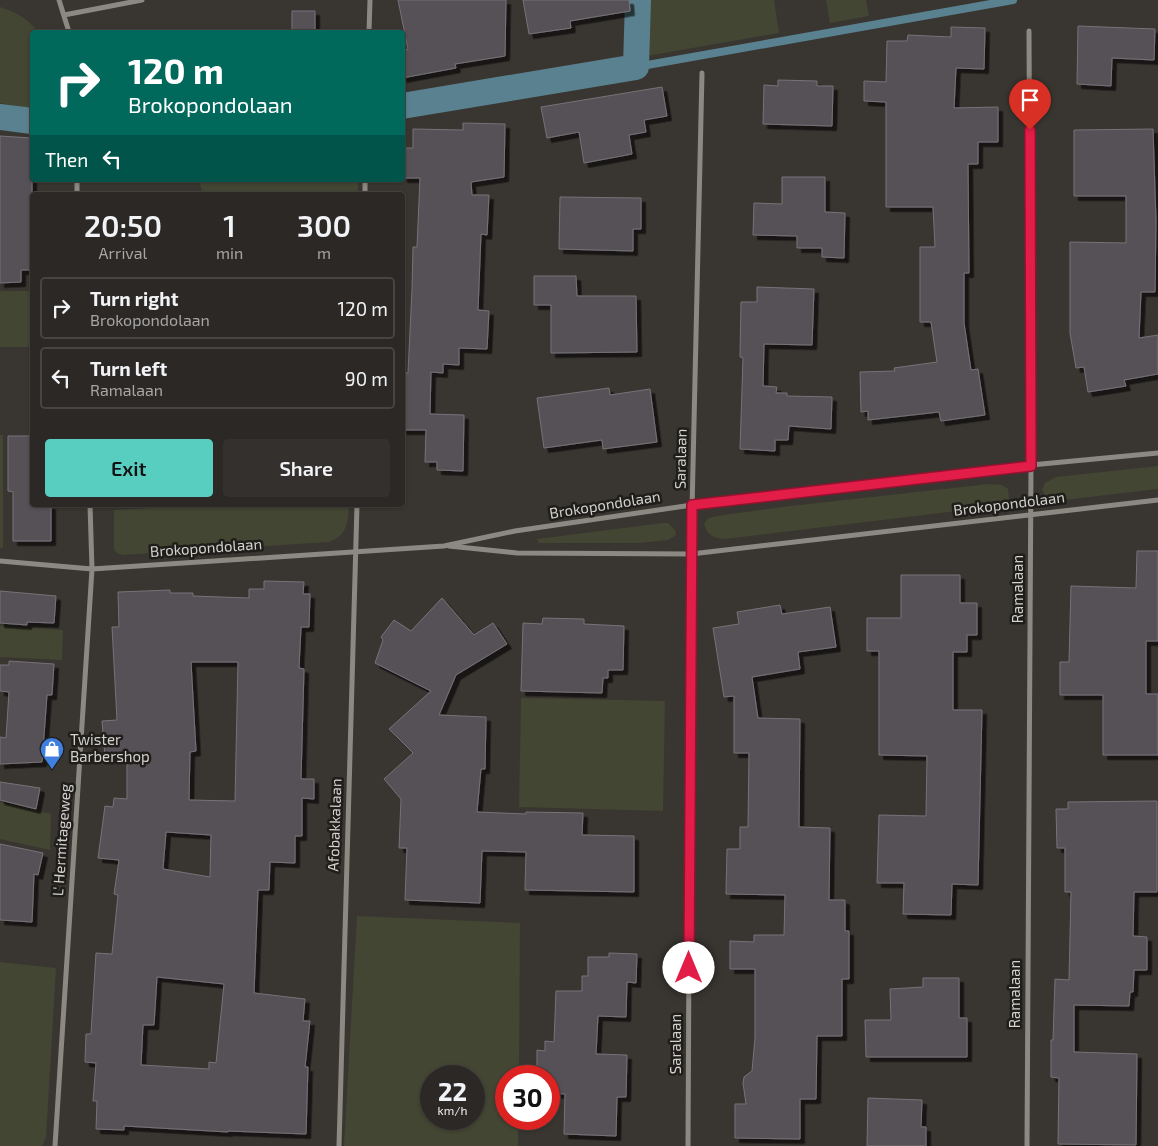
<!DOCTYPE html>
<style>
body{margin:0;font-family:"Exo 2",sans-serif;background:#33302d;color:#f1f3f6;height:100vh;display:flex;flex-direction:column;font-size:19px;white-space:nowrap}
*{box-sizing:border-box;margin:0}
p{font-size:16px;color:#a6a6a7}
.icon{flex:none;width:28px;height:28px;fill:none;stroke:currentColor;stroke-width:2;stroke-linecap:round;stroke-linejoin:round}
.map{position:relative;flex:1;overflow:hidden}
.side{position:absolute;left:30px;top:192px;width:375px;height:315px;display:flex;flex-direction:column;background:#2b2825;border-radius:5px;box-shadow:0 1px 4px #0004,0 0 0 1px #474442}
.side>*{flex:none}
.hud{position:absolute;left:30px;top:30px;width:375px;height:152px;border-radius:5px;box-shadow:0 1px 4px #0004,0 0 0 1px #474442;background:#00695c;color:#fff;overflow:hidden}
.speed{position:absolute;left:420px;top:1065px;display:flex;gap:10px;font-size:25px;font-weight:700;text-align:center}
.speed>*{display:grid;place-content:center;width:65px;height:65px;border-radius:50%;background:#2b2825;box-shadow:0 1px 4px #0004,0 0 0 1px #474442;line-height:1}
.speed small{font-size:12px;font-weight:400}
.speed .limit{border:8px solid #d22;background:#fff;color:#111}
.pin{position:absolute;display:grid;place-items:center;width:42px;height:42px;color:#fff;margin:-51px -21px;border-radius:50% 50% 50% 0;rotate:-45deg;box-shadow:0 0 5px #0007}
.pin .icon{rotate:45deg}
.me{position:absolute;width:55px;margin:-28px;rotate:0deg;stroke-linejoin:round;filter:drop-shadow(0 0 4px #0008)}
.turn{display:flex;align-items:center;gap:18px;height:105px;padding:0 15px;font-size:22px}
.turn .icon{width:65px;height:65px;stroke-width:2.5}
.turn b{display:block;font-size:35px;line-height:42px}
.then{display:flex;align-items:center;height:48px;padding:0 15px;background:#0003;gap:10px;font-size:19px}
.eta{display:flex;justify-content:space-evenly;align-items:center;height:85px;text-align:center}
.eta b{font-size:30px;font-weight:600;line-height:35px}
.primary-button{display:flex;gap:10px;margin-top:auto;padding:10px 15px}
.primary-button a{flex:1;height:58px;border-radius:5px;background:#58cec0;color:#111;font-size:20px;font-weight:600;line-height:58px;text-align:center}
.primary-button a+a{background:#33302d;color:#f1f3f6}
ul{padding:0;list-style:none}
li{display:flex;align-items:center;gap:15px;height:62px;margin:0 10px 8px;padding:0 5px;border:2px solid #474442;border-radius:5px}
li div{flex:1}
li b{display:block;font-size:19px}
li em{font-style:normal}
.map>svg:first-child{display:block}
.green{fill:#434632;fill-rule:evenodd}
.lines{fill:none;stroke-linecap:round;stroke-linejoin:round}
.stream{stroke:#5a818f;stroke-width:8}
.canal{stroke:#5a818f;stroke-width:26}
.building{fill:#565157;stroke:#767278;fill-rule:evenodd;filter:url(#shadow)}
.street{stroke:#8c8982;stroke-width:5}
.route-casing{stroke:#92132f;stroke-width:12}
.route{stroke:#e11d48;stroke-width:9}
.labels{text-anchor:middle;stroke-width:5;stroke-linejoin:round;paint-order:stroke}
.street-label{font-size:15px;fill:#d4d2ce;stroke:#1f1e1b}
.poi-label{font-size:15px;fill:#d4d2ce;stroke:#1f1e1b;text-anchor:start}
</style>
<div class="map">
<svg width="1158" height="1146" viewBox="0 0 1158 1146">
<defs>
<filter id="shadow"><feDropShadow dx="4.5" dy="4.5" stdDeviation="0" flood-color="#0009"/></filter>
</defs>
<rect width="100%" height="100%" fill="#393631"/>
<path class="green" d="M642 0H774L779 33 641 57Z
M826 0H866L869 16 830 23Z
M0 7C15 12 29 18 37 32H32V109L0 103Z
M199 180H358V195H203Z
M0 291H32V347H0Z
M0 435H3V548H0Z
M1158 466V489L1055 501 1045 495 1042 490 1045 483 1056 477Z
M989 484 1002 485 1008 489 1009 499 1006 504 990 507 725 539C714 539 706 534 704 523L709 518 717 516 782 507Z
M208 505H349C348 523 347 536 329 542L123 555 117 553 114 550V510Z
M663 523H668L675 530 676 535 668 540 639 543H539L537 539Z
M0 626 63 630 62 660 0 657Z
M521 698 665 701 663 811 519 807Z
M0 802 51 814 50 850 0 839Z
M357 916 520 923 519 1076H506V1119H518V1146H344ZM431 1076H474V1119H431Z
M0 962 56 968 46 1137 42 1146H0Z"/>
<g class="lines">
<path class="stream" d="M636 67 1013 0"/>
<path class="canal" d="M402 106 636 67 638 0
M0 117 32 121"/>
</g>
<path class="building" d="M398 0H506L505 56 455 64 456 68 402 78V51L408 49Z
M523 0H629L630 11 570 21 571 28 529 34Z
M292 11H315V32H292Z
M1078 26 1155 29 1154 60 1112 58 1111 86 1077 84Z
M951 27 985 28 984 69 956 68 954 108 998 107V142H978V164H968L969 273H964V323L971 370 978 369 985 415 941 421 939 412 868 420V411L861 412 860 372 895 371 894 368 937 362 931 322H920V247H935L933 207H886V102L864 101V81L886 82 887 41H907L908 35 951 37Z
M778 80 817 81V86H833L832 126 763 124 764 85 778 86Z
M662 87 667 116 644 120 646 132 629 135 632 154 584 163 579 132 547 138 541 107Z
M463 123 505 124 504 177 471 182 472 195H489L487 235 481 234 478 310 489 311 487 349 459 348V365L443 364V373L431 372 430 414 464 415 463 471 437 470V462H425L426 430H402V373H408L412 290 413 247H417L420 178H403V148H413V129L463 130Z
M1153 129 1156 221 1155 292H1141L1139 338 1158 335V374L1124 380 1126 386 1088 392 1084 367 1076 368 1070 333V242L1126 243V196H1074V130Z
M0 136 32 138V270H21V282L0 283Z
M782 177H825V212L845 213 844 258 822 257V248H797V236L753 235 754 203 782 204Z
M560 197 641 198V229H633V251L559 249Z
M534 276H576L577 296H636L637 352 551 353V305H534Z
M757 287 814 289 812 345 764 344 763 386 777 387 776 393H787V396L832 397 831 429 789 426 788 440H775V451L740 449 743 358 740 357 741 302H757Z
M609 388 610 395 650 389 657 442 603 449 602 440 544 448 537 398Z
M8 436H32V505H51V541H13V492L8 491Z
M1137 551H1158V641H1146V694H1158V755H1103V695H1060V662H1069L1071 586 1136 588Z
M901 575H960V603H977V635H967V652H953V710H982L978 885 952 884 951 915 903 914 904 883H877L879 815 926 816 927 756 879 755V651H867V618H901Z
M264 581 304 582 303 594H310L309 627H301L299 668 304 669 301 779H314V799L302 798V836H295V863L270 862 269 890H258L254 993 305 999 303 1021H310L305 1067H308L306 1134 228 1131V1132L124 1126V1130L96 1129 97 1101H93L96 1063 85 1062 86 1034H91L96 953 112 954 118 895 114 894 119 860 98 858 105 806 113 807 114 798 127 799V756L105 757 102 721 117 720 112 627H119L118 592 170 590V593H193V596L249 598V589H264ZM191 662H238L235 801 189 800 190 752 196 751ZM166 832 211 835 210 877 163 869ZM157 977 224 984 216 1063 209 1062V1069L141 1065 143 1025H154Z
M0 591 56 596 54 623 27 622V625L0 623Z
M442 598 474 635 493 623 507 644 456 675 439 715 486 717 485 769H481L477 812 526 814V812L583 813 582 835 634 836V892L525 890 526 852 482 851 480 903 405 900 407 848H399L401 799 384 779 413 753 389 729 431 691 375 663 383 640 381 637 394 620 411 631Z
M780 605 782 614 830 607 836 647 798 652 800 669 752 677 758 718 800 719 799 827 830 828 829 900H845V931H849V979H842V1036H817L816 1099H800V1139L735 1138V1104H746L743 1083 744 1077 752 1071 755 1038V969H730V941L754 942V935H784L785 895 726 894 727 849H740V827H748L749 753H734V696L724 697 713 628 739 624 737 612Z
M543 618 584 619V624L624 626 623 670H608V678H603L602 693 521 691 523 623 542 624Z
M9 661 54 664 52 695H47L42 762 0 764V737L6 738 9 692 0 691V665H9Z
M0 782 40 788 36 809 0 800Z
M1157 801V892H1134L1133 936 1147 937V970H1134L1133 992H1130L1129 1006 1074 1005V1052L1137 1054 1136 1145 1058 1144 1059 1078 1051 1077V1040H1053L1055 979 1069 980 1071 892H1065V848H1057L1056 809H1068V802Z
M0 844 43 853 38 875 34 874 32 922 0 920Z
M609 953 637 954 636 983 627 982 626 1017 598 1016 596 1054 627 1055 626 1097H617L616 1136 564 1134 565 1094 549 1093V1076H544V1071H537V1050L545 1051V1041L554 1042 556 991H582V976H588V957H609Z
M923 978H959V1018H967V1057H866L865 1020H891L890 989 923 987Z
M868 1098 922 1100 921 1127H926V1146H867Z"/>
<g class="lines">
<path class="street" d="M59 0 69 32
M64 15 142 0
M369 32 370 0
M77 180V195
M365 195V180
M449 546 517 553 691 554 1158 500
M0 561 92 569 444 546 515 531 692 505 1031 465 1158 453
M55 1146 92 569 90 505
M339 1146 357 505
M688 1146 691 554 702 73
M1027 1146 1031 465 1029 31"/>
</g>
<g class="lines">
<g class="route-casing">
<path id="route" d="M689 968 692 505 1031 466 1030 130"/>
</g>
<use href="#route" class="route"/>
</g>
<defs>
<g id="shop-pin" transform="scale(1.25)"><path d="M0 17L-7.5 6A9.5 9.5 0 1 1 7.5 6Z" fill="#3f7fe0" stroke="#1f1e1b"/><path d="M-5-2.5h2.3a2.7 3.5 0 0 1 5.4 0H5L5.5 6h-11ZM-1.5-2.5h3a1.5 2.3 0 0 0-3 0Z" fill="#fff"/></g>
</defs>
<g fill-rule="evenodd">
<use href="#shop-pin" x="52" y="749"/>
</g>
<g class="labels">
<g class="street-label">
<text transform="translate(681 459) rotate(-89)" y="5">Saralaan</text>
<text transform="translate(1009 504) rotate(-7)" y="5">Brokopondolaan</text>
<text transform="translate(605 505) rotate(-9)" y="5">Brokopondolaan</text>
<text transform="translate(206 548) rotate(-4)" y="5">Brokopondolaan</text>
<text transform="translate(1018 589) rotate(-90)" y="5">Ramalaan</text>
<text transform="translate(335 825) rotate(-88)" y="5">Afobakkalaan</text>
<text transform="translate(62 840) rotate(-86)" y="5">L' Hermitageweg</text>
<text transform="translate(1015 994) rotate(-90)" y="5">Ramalaan</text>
<text transform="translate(676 1044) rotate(-90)" y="5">Saralaan</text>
</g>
<g class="poi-label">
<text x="70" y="745">Twister<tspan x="70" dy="17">Barbershop</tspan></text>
</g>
</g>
</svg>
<div class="speed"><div>22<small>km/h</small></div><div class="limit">30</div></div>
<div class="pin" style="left:1030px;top:130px;background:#d93025"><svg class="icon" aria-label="arrive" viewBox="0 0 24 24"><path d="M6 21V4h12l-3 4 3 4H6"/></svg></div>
<svg class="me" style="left:689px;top:968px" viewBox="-20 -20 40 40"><circle r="19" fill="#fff"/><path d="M0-13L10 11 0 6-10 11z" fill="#e11d48"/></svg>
<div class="hud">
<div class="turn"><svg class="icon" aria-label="right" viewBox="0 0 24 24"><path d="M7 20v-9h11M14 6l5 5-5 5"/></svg><div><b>120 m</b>Brokopondolaan</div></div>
<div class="then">Then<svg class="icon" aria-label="left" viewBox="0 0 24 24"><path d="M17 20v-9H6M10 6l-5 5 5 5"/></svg></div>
</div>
<section class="side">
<div class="eta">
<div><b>20:50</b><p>Arrival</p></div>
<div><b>1</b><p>min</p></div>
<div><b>300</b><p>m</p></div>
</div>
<ul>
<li><svg class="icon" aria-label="right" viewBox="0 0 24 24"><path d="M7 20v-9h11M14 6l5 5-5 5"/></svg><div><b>Turn right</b><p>Brokopondolaan</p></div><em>120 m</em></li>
<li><svg class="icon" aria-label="left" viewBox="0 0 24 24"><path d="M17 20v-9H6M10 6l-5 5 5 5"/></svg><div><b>Turn left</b><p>Ramalaan</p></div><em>90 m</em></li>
</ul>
<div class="primary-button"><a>Exit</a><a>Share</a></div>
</section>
</div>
